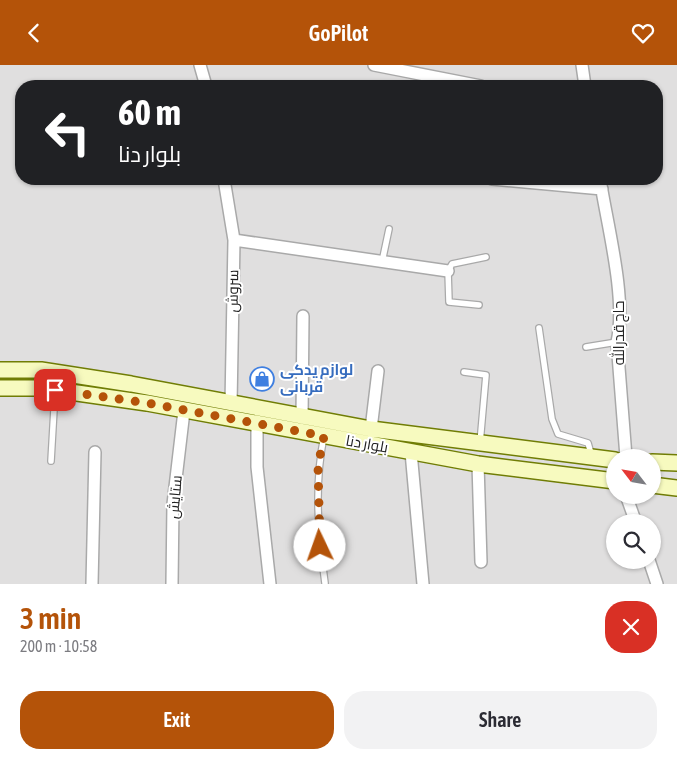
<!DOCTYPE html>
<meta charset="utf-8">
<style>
body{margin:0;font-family:"Asap Condensed",Cairo,sans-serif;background:#f2f2f3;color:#2b2b33;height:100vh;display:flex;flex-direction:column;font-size:19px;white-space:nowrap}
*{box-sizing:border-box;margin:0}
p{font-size:16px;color:#7c7c81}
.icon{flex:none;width:28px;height:28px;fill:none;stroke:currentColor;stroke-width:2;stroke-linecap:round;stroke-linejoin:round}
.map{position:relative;height:519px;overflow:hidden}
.side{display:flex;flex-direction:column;background:#fff;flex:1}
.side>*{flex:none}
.hud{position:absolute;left:15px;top:15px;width:648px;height:105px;border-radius:20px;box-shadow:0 1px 4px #0004;background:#202124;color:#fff;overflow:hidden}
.needle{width:32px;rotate:301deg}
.tools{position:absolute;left:606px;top:384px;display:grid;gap:10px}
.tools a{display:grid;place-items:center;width:55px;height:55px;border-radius:50%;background:#fff;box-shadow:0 1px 4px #0004;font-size:25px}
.pin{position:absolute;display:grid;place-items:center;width:42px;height:42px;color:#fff;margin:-21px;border-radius:10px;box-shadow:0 2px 8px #0006}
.me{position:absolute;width:55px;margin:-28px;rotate:357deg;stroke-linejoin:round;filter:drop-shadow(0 0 4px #0008)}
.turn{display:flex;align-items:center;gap:18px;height:105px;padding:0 20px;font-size:22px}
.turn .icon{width:65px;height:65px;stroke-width:2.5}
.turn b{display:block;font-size:35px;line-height:42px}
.round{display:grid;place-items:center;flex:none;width:52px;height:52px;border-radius:20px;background:#f2f2f3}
.summary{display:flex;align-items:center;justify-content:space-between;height:85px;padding:0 20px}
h1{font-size:30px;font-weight:600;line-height:38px;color:#b45309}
.button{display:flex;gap:10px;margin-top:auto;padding:10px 20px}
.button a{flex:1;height:58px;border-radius:20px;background:#b45309;color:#fff;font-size:20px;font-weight:600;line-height:58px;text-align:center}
.button a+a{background:#f2f2f3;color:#2b2b33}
header{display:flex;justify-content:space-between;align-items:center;height:65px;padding:0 20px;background:#b45309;color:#fff;font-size:22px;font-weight:600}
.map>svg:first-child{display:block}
.residential{fill:#e0dfdf;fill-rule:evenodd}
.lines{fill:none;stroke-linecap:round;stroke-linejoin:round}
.lane-casing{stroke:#a9a9a9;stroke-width:8}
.street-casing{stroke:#a9a9a9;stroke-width:14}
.secondary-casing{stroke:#707d05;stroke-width:18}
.lane{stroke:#fff;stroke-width:5.5}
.street{stroke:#fff;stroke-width:11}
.secondary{stroke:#f7fabf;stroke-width:15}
.route{stroke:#b45309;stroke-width:9;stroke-dasharray:0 16.2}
.labels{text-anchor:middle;stroke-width:4;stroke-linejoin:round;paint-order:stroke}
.street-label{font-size:15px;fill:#222;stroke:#fff}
.shop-label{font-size:15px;font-weight:bold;fill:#366cbe;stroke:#fff;text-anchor:start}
</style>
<header><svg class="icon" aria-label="back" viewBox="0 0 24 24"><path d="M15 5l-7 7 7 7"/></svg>GoPilot<svg class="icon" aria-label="heart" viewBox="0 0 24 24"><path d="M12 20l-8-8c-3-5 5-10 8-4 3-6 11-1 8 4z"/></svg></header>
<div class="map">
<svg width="677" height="519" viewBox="0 0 677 519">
<rect width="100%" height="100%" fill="#f2efe9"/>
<path class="residential" d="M0 0H677V519H0ZM21 21H656V114H21ZM615 392H652V430H615ZM615 458H652V495H615Z"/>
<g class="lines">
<g class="lane-casing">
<path id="lane" d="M382 197 389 164
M479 240 449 237 448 206 452 199 486 192
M539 263 552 354 558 369 588 378 592 392
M586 282 617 277
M464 307 486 310 480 378
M324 371C314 420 318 469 325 518
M51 396 55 327"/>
</g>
<g class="street-casing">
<path id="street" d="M200 0 206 21
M374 0 481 21
M582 0 585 21
M224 114 234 175 231 339
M492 114 602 124
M600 114C607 159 627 234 617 277L626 392
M234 175 448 206
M302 353 303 251
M257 359V402L270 519
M371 364 378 306
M411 387 423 519
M478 399 481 497
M626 430 636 458
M649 495 657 519
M92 519 95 387
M172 519 173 439 184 346"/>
</g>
<g class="secondary-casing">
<path id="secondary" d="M0 305H41L131 319 371 364 615 395
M0 323H42L147 338 478 399 615 416
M652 397 677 398
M652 420 677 423"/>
</g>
<use href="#lane" class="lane"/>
<use href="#street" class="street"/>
<use href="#secondary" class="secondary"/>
</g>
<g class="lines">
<path class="route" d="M55 325 147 338 324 371 318 401 320 481"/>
</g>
<defs>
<g id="shop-ring" transform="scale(1.25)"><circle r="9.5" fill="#fff" stroke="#3f7fe0" stroke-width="1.5"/><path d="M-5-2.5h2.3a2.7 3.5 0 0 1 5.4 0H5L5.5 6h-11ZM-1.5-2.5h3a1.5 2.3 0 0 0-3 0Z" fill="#3f7fe0"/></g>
</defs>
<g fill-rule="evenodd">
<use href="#shop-ring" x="262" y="314"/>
</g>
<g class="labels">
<g class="street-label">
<text transform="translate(233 226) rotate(-89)" y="5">سروش</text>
<text transform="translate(619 268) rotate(-90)" y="5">حاج قدرالله</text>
<text transform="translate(367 379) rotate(10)" y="5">بلوار دنا</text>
<text transform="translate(175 432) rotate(-85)" y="5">ستایش</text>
</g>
<g class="shop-label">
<text x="280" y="310">لوازم یدکی<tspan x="280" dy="17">قربانی</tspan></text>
</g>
</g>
</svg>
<div class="tools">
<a><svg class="needle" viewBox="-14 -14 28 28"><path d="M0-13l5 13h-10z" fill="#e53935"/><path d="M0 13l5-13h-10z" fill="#7c7c81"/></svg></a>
<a><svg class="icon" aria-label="search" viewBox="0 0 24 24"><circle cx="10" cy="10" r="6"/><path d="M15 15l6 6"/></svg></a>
</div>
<div class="pin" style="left:55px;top:325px;background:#d93025"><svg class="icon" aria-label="arrive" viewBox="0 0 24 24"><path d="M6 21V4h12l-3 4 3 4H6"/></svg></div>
<svg class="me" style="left:320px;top:481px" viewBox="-20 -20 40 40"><circle r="19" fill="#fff"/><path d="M0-13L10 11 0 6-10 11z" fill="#b45309"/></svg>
<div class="hud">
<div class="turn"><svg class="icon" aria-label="left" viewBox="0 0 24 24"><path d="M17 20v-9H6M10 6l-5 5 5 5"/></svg><div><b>60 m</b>بلوار دنا</div></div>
</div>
</div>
<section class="side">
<div class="summary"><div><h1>3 min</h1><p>200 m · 10:58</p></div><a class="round" style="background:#d93025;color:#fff"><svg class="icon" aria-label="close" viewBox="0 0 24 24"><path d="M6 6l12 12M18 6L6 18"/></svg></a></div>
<div class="button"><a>Exit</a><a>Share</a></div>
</section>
